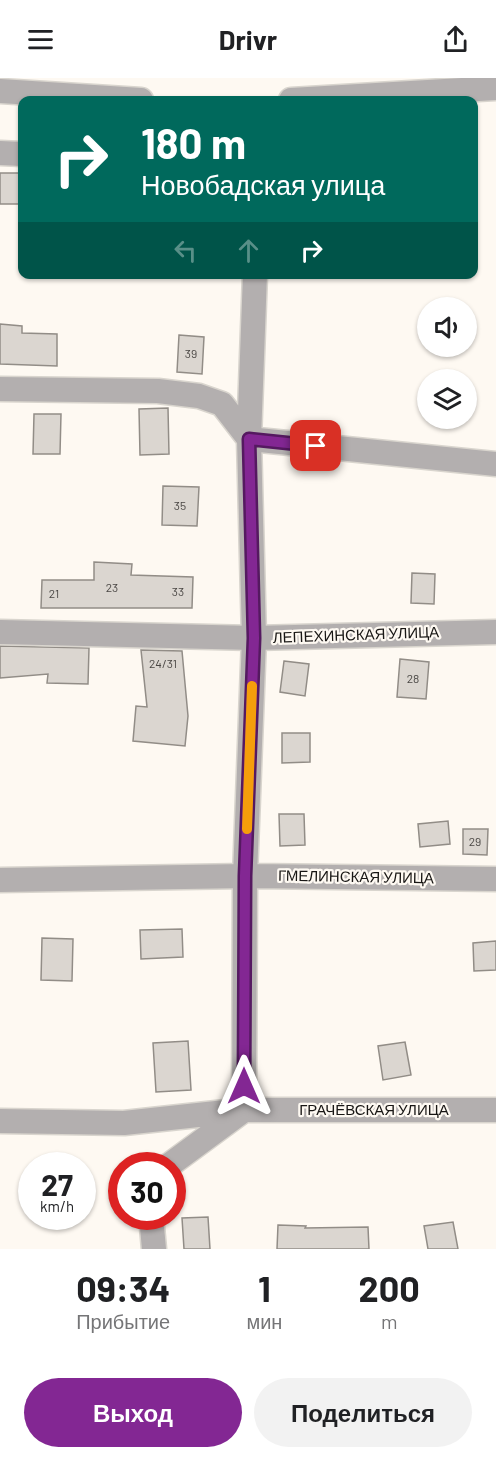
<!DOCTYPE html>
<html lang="ru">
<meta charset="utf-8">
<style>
body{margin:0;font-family:Barlow,sans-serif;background:#f2f2f2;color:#202124;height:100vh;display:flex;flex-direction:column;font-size:22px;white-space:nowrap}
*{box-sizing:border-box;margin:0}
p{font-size:20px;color:#757577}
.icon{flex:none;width:33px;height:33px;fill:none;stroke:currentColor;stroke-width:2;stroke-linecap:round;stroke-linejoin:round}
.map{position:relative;height:1171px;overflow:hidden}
.details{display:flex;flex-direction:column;background:#fff;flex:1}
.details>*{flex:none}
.top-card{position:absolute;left:18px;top:18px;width:460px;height:183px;border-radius:12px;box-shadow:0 2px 4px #0004;background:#00695c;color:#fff;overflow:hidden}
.buttons{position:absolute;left:417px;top:219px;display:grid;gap:12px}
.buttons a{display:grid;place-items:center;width:60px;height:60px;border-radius:50%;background:#fff;box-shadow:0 2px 4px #0004;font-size:30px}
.speed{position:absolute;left:18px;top:1074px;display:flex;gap:12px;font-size:30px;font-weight:700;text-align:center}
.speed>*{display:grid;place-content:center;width:78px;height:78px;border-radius:50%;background:#fff;box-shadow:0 2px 4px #0004;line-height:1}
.speed small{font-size:15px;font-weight:400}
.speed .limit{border:9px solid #d22;background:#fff;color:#111}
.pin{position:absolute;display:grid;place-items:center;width:51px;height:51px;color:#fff;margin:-26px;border-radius:12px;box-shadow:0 3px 9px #0006}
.me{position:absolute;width:66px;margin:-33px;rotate:0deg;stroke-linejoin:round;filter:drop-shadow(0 0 4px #0008)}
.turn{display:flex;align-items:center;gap:21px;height:126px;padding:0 24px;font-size:27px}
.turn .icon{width:78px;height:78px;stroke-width:2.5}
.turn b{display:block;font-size:42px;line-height:51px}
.lanes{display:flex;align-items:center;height:57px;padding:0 24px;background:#0003;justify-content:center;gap:30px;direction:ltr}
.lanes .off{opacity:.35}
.eta{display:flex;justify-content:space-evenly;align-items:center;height:102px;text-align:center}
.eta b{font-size:36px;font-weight:700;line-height:42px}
.button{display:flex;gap:12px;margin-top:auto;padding:12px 24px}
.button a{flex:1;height:69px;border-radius:36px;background:#832793;color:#fff;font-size:24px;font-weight:700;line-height:69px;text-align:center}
.button a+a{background:#f2f2f2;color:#202124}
header{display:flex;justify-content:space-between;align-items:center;height:78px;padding:0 24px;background:#fff;font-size:27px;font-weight:700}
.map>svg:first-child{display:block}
.building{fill:#dbd6d0;stroke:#928d87;stroke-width:1.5}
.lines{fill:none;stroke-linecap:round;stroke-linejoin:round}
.minor-casing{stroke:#d9d5ce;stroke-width:27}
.minor{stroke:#b3afaf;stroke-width:24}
.route-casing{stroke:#551960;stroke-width:15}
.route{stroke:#832793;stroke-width:10}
.slow{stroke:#f59e0b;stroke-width:10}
.labels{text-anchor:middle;stroke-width:4.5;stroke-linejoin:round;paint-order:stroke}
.number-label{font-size:12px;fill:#494643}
.street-label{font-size:15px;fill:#181614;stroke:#fef9f2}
</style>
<header><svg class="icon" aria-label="menu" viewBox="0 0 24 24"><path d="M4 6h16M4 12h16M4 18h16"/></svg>Drivr<svg class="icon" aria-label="share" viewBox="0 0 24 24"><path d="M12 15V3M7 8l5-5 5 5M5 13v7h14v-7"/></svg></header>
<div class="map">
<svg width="496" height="1171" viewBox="0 0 496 1171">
<rect width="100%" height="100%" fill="#fef9f2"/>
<path class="building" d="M0 95H22V126H0Z
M0 246 22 248V255L57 256V288L0 286Z
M179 257 204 259 202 296 177 294Z
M168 330 169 376 140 377 139 331Z
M34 336H61L60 376H33Z
M163 408 199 409 197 448 162 447Z
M94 484 132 486 131 497 193 499 192 530H41L42 502H94Z
M412 495 435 496 434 526 411 525Z
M0 568 89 570 88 606 47 605 48 596 0 600Z
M141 572 182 573 188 638 185 668 133 663 136 628 147 629Z
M400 581 429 584 426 621 397 619Z
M284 583 309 586 305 618 280 614Z
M282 655H310V684L282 685Z
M279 736H304L305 767 280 768Z
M448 743 450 766 420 769 418 746Z
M463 751H488L487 777 463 776Z
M182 851 183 879 141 881 140 852Z
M42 860 73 861 72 903 41 902Z
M496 863V892L474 893 473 865Z
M188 963 191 1012 156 1014 153 965Z
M405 964 411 997 383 1002 378 968Z
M208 1139 210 1171H184L182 1140Z
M453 1144 458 1171H428L424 1148Z
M278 1147 306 1148 305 1150 368 1149 369 1171H277Z"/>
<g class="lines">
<g class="minor-casing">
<path id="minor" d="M0 13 141 22
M291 22 496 10
M0 75 22 76
M0 311 158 313 199 318 222 326 249 361 496 386
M0 554 254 560 496 554
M0 802 245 798 496 801
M0 1043 124 1045 244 1032H496
M168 1088 244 1032 245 798 254 560 249 361 255 196
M151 1138 154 1171"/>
</g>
<use href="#minor" class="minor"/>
</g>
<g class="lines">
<g class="route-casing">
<path id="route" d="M244 1008 245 798 254 560 249 361 316 368"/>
</g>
<use href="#route" class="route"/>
<path class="slow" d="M247 751 252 608"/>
</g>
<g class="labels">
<g class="number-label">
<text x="191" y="280">39</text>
<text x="180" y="432">35</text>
<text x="112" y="514">23</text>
<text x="178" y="518">33</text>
<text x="54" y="520">21</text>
<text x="163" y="590">24/31</text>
<text x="413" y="605">28</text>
<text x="475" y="768">29</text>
</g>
<g class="street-label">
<text transform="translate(356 557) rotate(-2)" y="5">ЛЕПЕХИНСКАЯ УЛИЦА</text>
<text transform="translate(356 799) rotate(1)" y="5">ГМЕЛИНСКАЯ УЛИЦА</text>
<text x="374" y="1037">ГРАЧЁВСКАЯ УЛИЦА</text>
</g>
</g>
</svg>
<div class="buttons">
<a><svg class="icon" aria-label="sound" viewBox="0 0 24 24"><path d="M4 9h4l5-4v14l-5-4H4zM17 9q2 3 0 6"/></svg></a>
<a><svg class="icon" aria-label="layers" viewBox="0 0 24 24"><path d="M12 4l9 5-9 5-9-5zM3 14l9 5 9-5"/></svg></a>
</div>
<div class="speed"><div>27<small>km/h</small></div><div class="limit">30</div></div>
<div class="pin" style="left:316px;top:368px;background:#d93025"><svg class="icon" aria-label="arrive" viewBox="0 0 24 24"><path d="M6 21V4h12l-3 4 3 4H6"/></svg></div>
<svg class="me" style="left:244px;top:1008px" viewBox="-20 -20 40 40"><path d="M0-17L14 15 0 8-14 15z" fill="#832793" stroke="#fff" stroke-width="4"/></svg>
<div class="top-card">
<div class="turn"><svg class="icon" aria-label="right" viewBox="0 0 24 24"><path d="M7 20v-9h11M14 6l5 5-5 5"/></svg><div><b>180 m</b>Новобадская улица</div></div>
<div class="lanes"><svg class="icon off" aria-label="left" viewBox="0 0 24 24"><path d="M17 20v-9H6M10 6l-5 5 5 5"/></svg><svg class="icon off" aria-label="ahead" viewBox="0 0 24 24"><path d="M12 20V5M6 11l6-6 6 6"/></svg><svg class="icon" aria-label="right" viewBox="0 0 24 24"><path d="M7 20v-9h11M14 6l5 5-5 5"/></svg></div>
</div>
</div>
<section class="details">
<div class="eta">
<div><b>09:34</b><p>Прибытие</p></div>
<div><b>1</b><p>мин</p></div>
<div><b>200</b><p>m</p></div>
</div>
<div class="button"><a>Выход</a><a>Поделиться</a></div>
</section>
